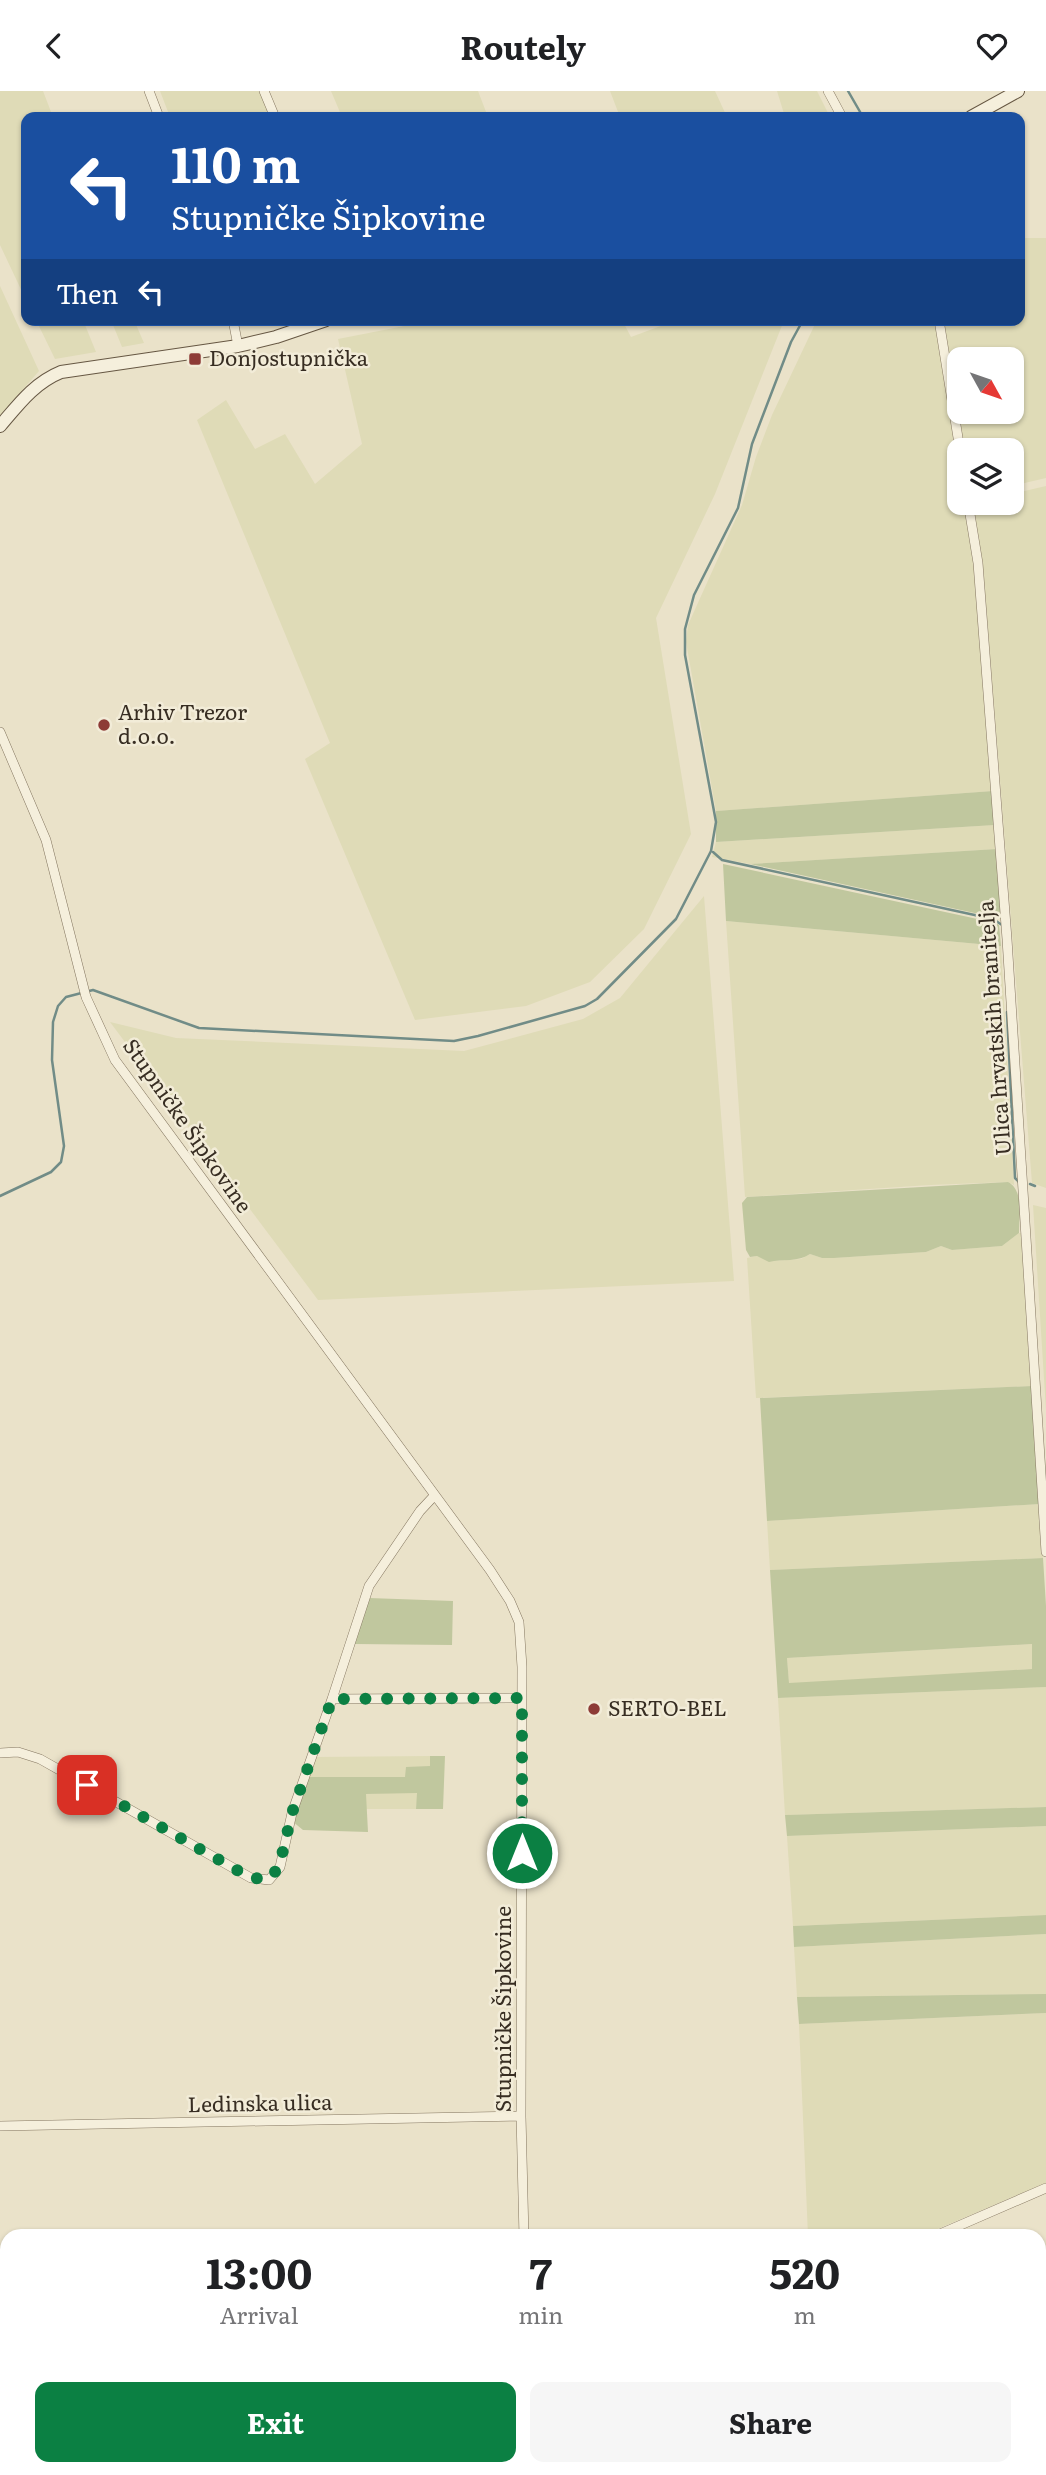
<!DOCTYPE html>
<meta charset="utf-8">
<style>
body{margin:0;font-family:Literata,serif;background:#f6f6f6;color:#202124;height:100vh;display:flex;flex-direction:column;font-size:26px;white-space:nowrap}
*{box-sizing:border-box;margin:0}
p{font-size:23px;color:#757577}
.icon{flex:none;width:38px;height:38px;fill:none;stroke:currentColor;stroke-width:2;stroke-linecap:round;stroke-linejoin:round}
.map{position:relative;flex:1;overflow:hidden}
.panel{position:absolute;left:0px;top:2138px;width:1046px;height:247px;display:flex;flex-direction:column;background:#fff;border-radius:21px 21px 0 0;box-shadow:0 2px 5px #0004}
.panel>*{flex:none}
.hud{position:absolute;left:21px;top:21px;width:1004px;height:214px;border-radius:14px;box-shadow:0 2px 5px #0004;background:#1a4fa0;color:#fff;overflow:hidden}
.needle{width:46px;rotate:130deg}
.fabs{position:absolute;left:947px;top:256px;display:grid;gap:14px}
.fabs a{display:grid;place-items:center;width:77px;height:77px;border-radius:14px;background:#fff;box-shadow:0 2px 5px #0004;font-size:35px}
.pin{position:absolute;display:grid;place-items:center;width:60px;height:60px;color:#fff;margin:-30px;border-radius:14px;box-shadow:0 4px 10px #0006}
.me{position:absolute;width:77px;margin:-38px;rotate:0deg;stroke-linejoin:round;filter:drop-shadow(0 0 5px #0008)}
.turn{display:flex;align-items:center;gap:24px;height:147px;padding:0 35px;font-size:32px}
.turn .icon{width:91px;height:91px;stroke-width:2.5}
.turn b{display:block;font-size:49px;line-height:60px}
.then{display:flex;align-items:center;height:66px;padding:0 35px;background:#0003;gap:14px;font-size:26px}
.eta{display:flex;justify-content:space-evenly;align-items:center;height:119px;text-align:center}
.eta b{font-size:42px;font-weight:700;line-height:49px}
.action{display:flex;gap:14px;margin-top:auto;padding:14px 35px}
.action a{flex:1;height:80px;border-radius:14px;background:#0b8043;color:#fff;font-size:28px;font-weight:700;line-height:80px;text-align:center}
.action a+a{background:#f6f6f6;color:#202124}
header{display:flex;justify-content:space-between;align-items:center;height:91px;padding:0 35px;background:#fff;font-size:32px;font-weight:700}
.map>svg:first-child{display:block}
.farmland{fill:#dfdbb7;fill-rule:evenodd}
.green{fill:#c0c79e;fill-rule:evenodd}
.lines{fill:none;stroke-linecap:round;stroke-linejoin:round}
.stream{stroke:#718c87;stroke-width:2.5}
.street-casing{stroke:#847660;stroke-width:10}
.secondary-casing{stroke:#665743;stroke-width:14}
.street{stroke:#f5efdc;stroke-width:9}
.secondary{stroke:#f5efdc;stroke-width:12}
.route{stroke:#0b8043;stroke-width:12;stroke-dasharray:0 21.6}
.poi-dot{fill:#8d3b36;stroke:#f2ecd8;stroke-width:2.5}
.labels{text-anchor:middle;stroke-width:5;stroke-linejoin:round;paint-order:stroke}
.poi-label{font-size:21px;fill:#372d22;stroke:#f2ecd8;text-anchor:start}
.street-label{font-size:21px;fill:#372d22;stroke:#f2ecd8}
</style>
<header><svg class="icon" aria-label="back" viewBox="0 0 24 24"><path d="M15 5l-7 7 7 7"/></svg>Routely<svg class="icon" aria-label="heart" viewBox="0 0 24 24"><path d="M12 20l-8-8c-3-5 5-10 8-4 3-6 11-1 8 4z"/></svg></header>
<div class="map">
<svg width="1046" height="2384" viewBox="0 0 1046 2384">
<rect width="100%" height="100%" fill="#eae2c9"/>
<path class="farmland" d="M0 0H43L53 26H26V209L0 154Z
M160 0H262L272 26H170Z
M331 0H478L488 26H342Z
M610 0H715L727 26H620Z
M777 0H817L830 26H785Z
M1020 147H1046V387L1012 395V359H964L944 229H1020ZM959 268H1012V320H959Z
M0 195 39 280 0 325Z
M36 229H83L96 261 55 268Z
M111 229H134L144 252 122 256Z
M435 229H622L631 246 677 229H782L783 232 715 403 656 527 691 743 644 838 590 891 526 915 415 929 305 668 330 652 197 329 226 309 255 358 285 343 315 393 362 353 338 248Z
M817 229H938L959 369V411H965L979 499 993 700 716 720 686 551 688 534 742 414 756 366 772 324Z
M1046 395V1097L1032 1092 983 475 973 412 1012 411V403Z
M995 734 997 758 750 773 712 766 716 751Z
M704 805 734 1190 318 1209 110 931 176 947 464 960 583 928 620 907Z
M726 830 1001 855 1014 1094 1008 1091 930 1094 745 1106Z
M1033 1114 1046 1117V1319Z
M1019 1142H1023L1032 1295 756 1307 747 1167 757 1165 774 1170 801 1168 810 1163 822 1167H834L926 1161 941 1155 952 1159 1002 1155Z
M1040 1413 1043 1467 770 1479 767 1430Z
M1032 1553 1033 1578 789 1593 787 1567Z
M1046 1596V1716L785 1724 778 1607Z
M430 1665 431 1675 406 1686H309L315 1666Z
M402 1701 418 1702 416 1718H366L365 1703Z
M1046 1735V1824L793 1835 787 1745Z
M1046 1843V1903L797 1906 794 1856Z
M1046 1922V2092L921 2145H808L799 1933Z"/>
<path class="green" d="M993 700 995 734 716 751V720Z
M997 758 1002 828 750 773Z
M723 773 996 832 999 834 1001 855 726 830Z
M1008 1091C1024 1099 1019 1126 1019 1142L1002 1155 952 1159 941 1155 926 1161 834 1167H822L810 1163C799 1171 782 1168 769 1171L757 1165 750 1166 746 1159 742 1112 747 1106Z
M1032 1295 1040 1413 767 1430 760 1307Z
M1043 1467 1046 1515V1596L778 1607 770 1479ZM1032 1553V1578L789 1592 787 1567Z
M369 1507 453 1510 452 1554 354 1553Z
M430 1665H445L443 1718H416L417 1702 366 1703 368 1741 303 1739 292 1730 309 1686H405L406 1676 430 1675Z
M1046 1716V1735L787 1745 785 1724Z
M1046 1824V1843L794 1856 793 1835Z
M1046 1903V1922L799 1933 797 1906Z"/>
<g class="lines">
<path class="stream" d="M848 0 863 26
M713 761 722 769 993 828 1002 834
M1007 921 1015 1087 1019 1091
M1030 1093 1035 1095
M0 1105 51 1081 61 1071 64 1055 52 969 53 931 58 915 66 906 93 899 199 937 454 950 478 945 585 915 597 908 676 828 711 760 716 731 685 564V538L694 504 738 417 752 353 791 251 803 229"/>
<g class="street-casing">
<path id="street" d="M149 0 159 26
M264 0 274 24
M828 0 842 26
M233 229 238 255
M939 229 960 359
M968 411 978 472 1007 848 1046 1461
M0 641 46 749 86 906 115 969 490 1479 510 1510 519 1531 522 1576 521 2025 524 2146
M434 1405 420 1420 369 1495 332 1608 522 1607
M0 1662 18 1661 40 1668 251 1787 269 1789 280 1776 292 1722 332 1608
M0 2035 521 2025
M933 2146 1046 2097
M1040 2251 1046 2250
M0 2369H7
M156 2378V2384
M823 2378 824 2384
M520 2384 521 2378"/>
</g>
<g class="secondary-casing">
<path id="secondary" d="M971 26 1018 0
M0 335C18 314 34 292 61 281L238 255 276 246 326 229"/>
</g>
<use href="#street" class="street"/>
<use href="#secondary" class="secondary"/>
</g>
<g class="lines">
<path class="route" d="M87 1694 251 1787 269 1788 279 1776 292 1722 332 1608 522 1607V1762"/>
</g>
<g class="poi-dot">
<rect x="188" y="261" width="14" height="14" rx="3.5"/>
<circle cx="104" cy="634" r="7"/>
<circle cx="594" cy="1618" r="7"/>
</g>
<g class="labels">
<g class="poi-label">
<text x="209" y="275">Donjostupnička</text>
<text x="118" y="629">Arhiv Trezor<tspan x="118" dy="24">d.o.o.</tspan></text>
<text x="608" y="1625">SERTO-BEL</text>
</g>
<g class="street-label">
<text transform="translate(995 937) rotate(-94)" y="7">Ulica hrvatskih branitelja</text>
<text transform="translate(187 1035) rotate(55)" y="7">Stupničke Šipkovine</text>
<text transform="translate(504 1918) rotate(-90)" y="7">Stupničke Šipkovine</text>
<text transform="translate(260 2013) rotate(-1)" y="7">Ledinska ulica</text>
</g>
</g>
</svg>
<div class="fabs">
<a><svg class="needle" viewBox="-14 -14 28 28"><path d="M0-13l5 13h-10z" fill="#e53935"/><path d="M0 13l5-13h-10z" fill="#757577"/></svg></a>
<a><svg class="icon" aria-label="layers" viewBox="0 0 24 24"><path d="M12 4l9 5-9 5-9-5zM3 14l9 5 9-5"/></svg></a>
</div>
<div class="pin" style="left:87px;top:1694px;background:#d93025"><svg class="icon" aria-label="arrive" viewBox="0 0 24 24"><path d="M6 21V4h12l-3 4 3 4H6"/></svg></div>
<svg class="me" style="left:522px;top:1762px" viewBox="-20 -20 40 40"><circle r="17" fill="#0b8043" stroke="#fff" stroke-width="3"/><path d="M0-11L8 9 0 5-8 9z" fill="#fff"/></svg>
<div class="hud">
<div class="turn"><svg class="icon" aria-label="left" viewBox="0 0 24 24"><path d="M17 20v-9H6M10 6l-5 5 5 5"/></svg><div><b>110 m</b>Stupničke Šipkovine</div></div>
<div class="then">Then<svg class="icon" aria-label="left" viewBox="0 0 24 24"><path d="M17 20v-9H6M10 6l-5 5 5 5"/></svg></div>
</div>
<section class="panel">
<div class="eta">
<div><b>13:00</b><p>Arrival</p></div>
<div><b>7</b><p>min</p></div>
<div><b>520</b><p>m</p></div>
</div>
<div class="action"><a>Exit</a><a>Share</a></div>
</section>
</div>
